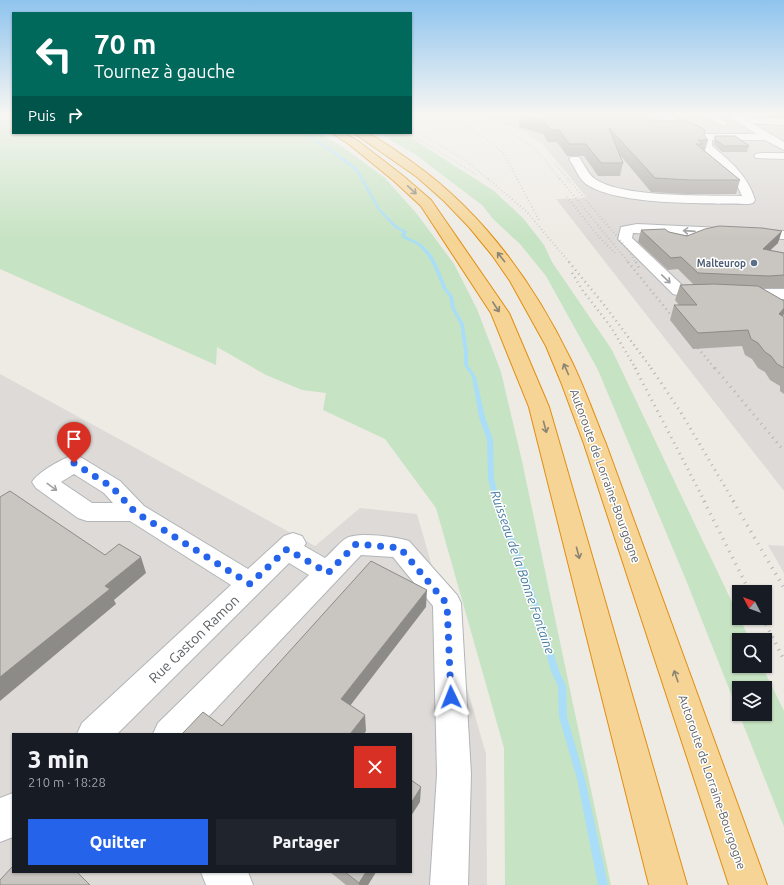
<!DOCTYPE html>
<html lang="fr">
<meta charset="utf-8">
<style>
body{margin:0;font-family:Ubuntu,sans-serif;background:#20242c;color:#f1f3f6;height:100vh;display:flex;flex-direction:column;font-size:15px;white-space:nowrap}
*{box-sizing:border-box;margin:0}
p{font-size:13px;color:#9ea1a6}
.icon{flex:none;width:22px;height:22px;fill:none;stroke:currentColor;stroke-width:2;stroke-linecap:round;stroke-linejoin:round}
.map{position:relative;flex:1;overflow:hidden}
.details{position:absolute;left:12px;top:733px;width:400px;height:140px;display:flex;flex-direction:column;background:#171b24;border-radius:0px;box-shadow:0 1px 3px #0004}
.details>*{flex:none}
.top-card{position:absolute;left:12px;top:12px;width:400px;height:122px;border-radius:0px;box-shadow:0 1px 3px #0004;background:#00695c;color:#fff;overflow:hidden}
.needle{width:26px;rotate:311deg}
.tools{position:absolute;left:732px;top:585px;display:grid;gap:8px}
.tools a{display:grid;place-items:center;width:40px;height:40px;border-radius:0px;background:#171b24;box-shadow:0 1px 3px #0004;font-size:20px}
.pin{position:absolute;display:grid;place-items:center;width:34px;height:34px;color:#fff;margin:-41px -17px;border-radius:50% 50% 50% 0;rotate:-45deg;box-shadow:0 0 4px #0007}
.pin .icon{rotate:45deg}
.me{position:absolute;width:44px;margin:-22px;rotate:358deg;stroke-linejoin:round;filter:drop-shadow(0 0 3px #0008)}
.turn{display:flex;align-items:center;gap:14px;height:84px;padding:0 16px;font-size:18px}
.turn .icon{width:52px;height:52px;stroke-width:2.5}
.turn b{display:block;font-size:28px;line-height:34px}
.then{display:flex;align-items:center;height:38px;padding:0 16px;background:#0003;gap:8px;font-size:15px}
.round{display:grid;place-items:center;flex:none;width:42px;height:42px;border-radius:0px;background:#20242c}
.headline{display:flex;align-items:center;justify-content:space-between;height:68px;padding:0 16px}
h1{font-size:24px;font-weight:800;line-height:30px}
.primary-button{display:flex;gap:8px;margin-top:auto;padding:8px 16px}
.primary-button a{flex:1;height:46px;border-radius:0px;background:#2563eb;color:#fff;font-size:16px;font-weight:800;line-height:46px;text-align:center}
.primary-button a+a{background:#20242c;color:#f1f3f6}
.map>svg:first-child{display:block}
.industrial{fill:#dddad7;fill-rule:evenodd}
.green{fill:#c6e3c3}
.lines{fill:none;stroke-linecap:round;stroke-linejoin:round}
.stream{fill:#aaddf8;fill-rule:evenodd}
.minor-casing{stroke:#b2b5b9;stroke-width:2}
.highway-casing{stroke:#e18e12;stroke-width:2}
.minor{fill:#fff;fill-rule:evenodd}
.highway{fill:#f5d495;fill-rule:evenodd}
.rail-far4{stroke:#b3b4b4;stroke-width:1.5;stroke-dasharray:0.5 2.5;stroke-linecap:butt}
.rail-far3{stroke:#b3b4b4;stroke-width:2;stroke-dasharray:0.5 3;stroke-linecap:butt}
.rail-far2{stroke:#b3b4b4;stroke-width:2.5;stroke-dasharray:1 4;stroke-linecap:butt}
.rail-far1{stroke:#b3b4b4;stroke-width:3;stroke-dasharray:1 5;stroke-linecap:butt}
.rail{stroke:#b3b4b4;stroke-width:3.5;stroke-dasharray:1 6;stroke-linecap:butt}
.wall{fill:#adaaa6}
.shaded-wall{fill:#8d8b87}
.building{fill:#c9c6c1;stroke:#8d8b87}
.oneway{stroke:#8b8473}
.oneway2{stroke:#9ea0a2}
.route{stroke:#2563eb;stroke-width:7;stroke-dasharray:0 12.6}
.service-dot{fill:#5c6f8a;stroke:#fff;stroke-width:1.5}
.labels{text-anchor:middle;stroke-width:3;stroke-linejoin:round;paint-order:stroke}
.far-service-label{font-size:10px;font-weight:bold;fill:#4e5e75;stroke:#fff;text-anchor:end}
.street-label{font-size:12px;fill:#5d6164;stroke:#fff}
.water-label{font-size:13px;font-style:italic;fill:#457aa1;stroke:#fff}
.near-street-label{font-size:14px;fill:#5d6164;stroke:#fff}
</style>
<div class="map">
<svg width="784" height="885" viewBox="0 0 784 885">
<rect width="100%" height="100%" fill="#eeebe5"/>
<path class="industrial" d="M473 114H784V491L556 199 587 198 542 143 522 131Z
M0 374 315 546 360 508 417 514 486 754 487 885H0ZM13 734H411V872H13Z
M768 545 784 546V573Z"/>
<path class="green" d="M0 114H13V133H319L343 147 385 178 417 214 454 264 477 309 501 372 522 461 611 885H505L504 748 436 508 385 439 323 410 326 393 302 390 266 375 217 347 216 365 0 269Z
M379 133H401L413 139 494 191 523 218 544 245 552 262 612 350 750 640H739V666H762L784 711V827L739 714H765V688H739V714L686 580 598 370 546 276 520 244 493 219 482 205 416 155Z"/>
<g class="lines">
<path class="stream" d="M302 133H305L333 150 358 169 380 209 397 226 406 231 407 232 405 235V236L420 243 431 254 437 265 447 289 453 296 455 308 464 324 468 352V365L476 377 485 417 493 440 494 479 498 494 536 597 559 671 566 686 567 717 585 779 608 885H598L577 779 559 717 558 686 551 671 530 597 492 494 488 479 487 440 479 417 472 377 464 365V352L460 324 451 308 449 296 443 289 433 265 427 255 418 245 403 238 401 235 403 232 395 228 378 210 356 171 331 152Z"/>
<g class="minor-casing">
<path id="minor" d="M658 114H669L685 126 706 134H756L725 114H737L742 117 784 119V125L752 123 784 142V150L765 140H712V146C731 162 748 176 755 200L753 203 749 204C710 203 617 206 586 184 578 178 575 167 569 159L571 157H579C584 164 588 174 595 179 623 198 706 195 742 196L734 178 703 149 702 147 703 142 700 139 677 130Z
M702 114H714L728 123 723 126Z
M760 153H784V159L756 158 754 156 756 154Z
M637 224 784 231V239L633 233 632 238 683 286 713 289 715 292 713 295C701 298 685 297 673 294L618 239 621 227Z
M743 289H784V299L764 300 737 297 735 294 737 291Z
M74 455 82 458 120 481 144 506 248 569 284 536 293 533 302 536 306 543 304 546 325 558C332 552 338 544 345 539 356 531 397 537 409 541L457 595 461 603 471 774 468 885H430L437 774 433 606 393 557 361 555 192 734H153L158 723 309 575 289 563 117 734H77L82 723 231 585 130 521H87L78 518 36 488 32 482C39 471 62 459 74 455ZM74 474 104 493 113 503H92L61 482Z
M13 793V837L0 842V798Z
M201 872H248L253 885H206Z"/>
</g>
<g class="highway-casing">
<path id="highway" d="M332 133H344L358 141 402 175 431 200 509 313 549 407 687 885H649L529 407 491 313 421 206 394 181 350 145Z
M354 133C358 133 363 132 366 133 376 136 402 155 412 162 481 211 533 282 570 358 584 386 594 415 606 444L767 885H729L584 444 561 382 546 346 510 281 492 255 469 227 444 201 417 177Z"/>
</g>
<use href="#minor" class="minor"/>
<use href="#highway" class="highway"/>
<path class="rail-far4" d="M443 114 487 139 504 154 518 180
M465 114 509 131 535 149 561 180
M411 128 464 159 489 180
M408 133 477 175
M555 164 569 180"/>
<path class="rail-far3" d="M488 179 526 211 570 263
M517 179 539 220
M560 179 629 263
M568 179 626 247 636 263
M567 197 599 237 615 253"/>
<path class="rail-far2" d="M569 262 605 306 652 369
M628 262 675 320
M636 262 639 268
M572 273 583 291 611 327 636 369
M698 348 715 369"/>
<path class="rail-far1" d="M635 368 705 502
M651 368 680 411 734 502
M715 368 784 451"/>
<path class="rail" d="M704 501 750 592
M733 501 784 588
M763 618 784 660"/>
</g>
<path class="wall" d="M767 114H784V118L770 117Z
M520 115 653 121 704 135 708 140 705 151 740 180 736 194H687L651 192 620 155 623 163 620 176H598L584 156H567L557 142H548L543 134 519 127Z
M715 136 749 146 747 152H722L714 145V142Z
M641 230 669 232 687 236 778 243 770 250 784 253V288H763L784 317V394L780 391V386L770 380 765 372 758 368 752 359 745 355 742 346 693 349 670 320 674 305H679L675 300 680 285H694L678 269 668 270 638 242Z
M330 872H376L368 885H346Z"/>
<path class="shaded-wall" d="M782 231 778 243 759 261 763 249Z
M784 308V314L782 318 779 314Z
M141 557 146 573 114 600 116 604 0 701V677L105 586Z
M427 590 426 607 343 715 341 699Z
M365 715 366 731 364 734H350Z
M421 787 420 802 411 816V803Z
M366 872H376L368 885H359V883Z"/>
<path class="building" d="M525 114H646L653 121 683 120 702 128 705 130 704 135 708 140H698L703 144H696L740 180H691L655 178 609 128 623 163H601L586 144H569L559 130H550L545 122 520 115Z
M715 136H735L749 146H724L715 139Z
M719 226 762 228 782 231 763 249 784 253V275L769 276 698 273 681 257 671 258 641 230 665 229 669 232 687 236 705 229Z
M714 284 758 286 784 301V308L779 314 784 317V368L777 364 771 356 765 352 758 343 751 339 748 330 698 333 674 305H697L680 285Z
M10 491 105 555 119 544 141 557 105 586 110 589 0 677V497Z
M371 561 427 590 341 699 365 715 350 734H182L203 712 222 726Z
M411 780 421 787 411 803Z
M13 866V872H77L90 885H0V880Z
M345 872H366L359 883Z"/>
<defs><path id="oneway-shaft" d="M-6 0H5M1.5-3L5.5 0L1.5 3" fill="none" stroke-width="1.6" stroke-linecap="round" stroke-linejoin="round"/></defs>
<g class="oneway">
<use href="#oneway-shaft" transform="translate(412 190) rotate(43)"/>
<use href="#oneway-shaft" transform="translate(501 257) rotate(-128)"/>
<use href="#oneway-shaft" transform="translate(496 307) rotate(57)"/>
<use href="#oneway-shaft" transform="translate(566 369) rotate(-114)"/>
<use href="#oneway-shaft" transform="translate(545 427) rotate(75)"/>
<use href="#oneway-shaft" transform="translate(578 553) rotate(75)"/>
<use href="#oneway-shaft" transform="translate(676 676) rotate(-109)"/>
</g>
<g class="oneway2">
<use href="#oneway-shaft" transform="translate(689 231) rotate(-176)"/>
<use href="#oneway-shaft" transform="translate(666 279) rotate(44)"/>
<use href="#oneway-shaft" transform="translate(52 487) rotate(36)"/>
</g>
<linearGradient id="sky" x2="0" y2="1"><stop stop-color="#8fc4ee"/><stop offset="0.48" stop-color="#f7f6f3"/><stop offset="1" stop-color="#f7f6f3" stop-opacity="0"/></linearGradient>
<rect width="784" height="238" fill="url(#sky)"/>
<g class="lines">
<path class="route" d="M74 463 112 487 135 512 250 584 287 549 328 573 356 544 400 548 447 604 451 697"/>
</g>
<circle class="service-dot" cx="754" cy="263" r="4"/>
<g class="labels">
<g class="far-service-label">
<text x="746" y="267">Malteurop</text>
</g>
<g class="street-label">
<text transform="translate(605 476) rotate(70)" y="4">Autoroute de Lorraine-Bourgogne</text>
<text transform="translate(712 782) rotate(71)" y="4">Autoroute de Lorraine-Bourgogne</text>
</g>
<g class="water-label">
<text transform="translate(523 572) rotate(71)" y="5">Ruisseau de la Bonne Fontaine</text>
</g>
<g class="near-street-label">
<text transform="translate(194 639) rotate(-44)" y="5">Rue Gaston Ramon</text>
</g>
</g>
</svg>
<div class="tools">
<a><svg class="needle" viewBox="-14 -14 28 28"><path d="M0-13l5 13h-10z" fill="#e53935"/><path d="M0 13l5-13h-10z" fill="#9ea1a6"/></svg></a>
<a><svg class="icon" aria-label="search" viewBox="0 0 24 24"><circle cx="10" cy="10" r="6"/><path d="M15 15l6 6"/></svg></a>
<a><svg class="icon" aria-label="layers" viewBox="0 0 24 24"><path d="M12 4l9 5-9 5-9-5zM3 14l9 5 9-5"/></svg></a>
</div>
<div class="pin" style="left:74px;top:463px;background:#d93025"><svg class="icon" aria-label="arrive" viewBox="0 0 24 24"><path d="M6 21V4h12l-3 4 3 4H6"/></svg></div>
<svg class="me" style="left:451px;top:697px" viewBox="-20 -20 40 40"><path d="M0-17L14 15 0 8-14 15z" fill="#2563eb" stroke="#fff" stroke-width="4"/></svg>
<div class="top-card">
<div class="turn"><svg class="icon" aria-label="left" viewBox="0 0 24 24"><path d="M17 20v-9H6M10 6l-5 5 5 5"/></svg><div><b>70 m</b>Tournez à gauche</div></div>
<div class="then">Puis<svg class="icon" aria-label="right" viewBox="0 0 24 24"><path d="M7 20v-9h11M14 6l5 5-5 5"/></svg></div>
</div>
<section class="details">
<div class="headline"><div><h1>3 min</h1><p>210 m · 18:28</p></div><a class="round" style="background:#d93025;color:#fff"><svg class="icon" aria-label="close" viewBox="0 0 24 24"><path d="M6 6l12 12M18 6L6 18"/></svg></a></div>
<div class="primary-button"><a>Quitter</a><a>Partager</a></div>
</section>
</div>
